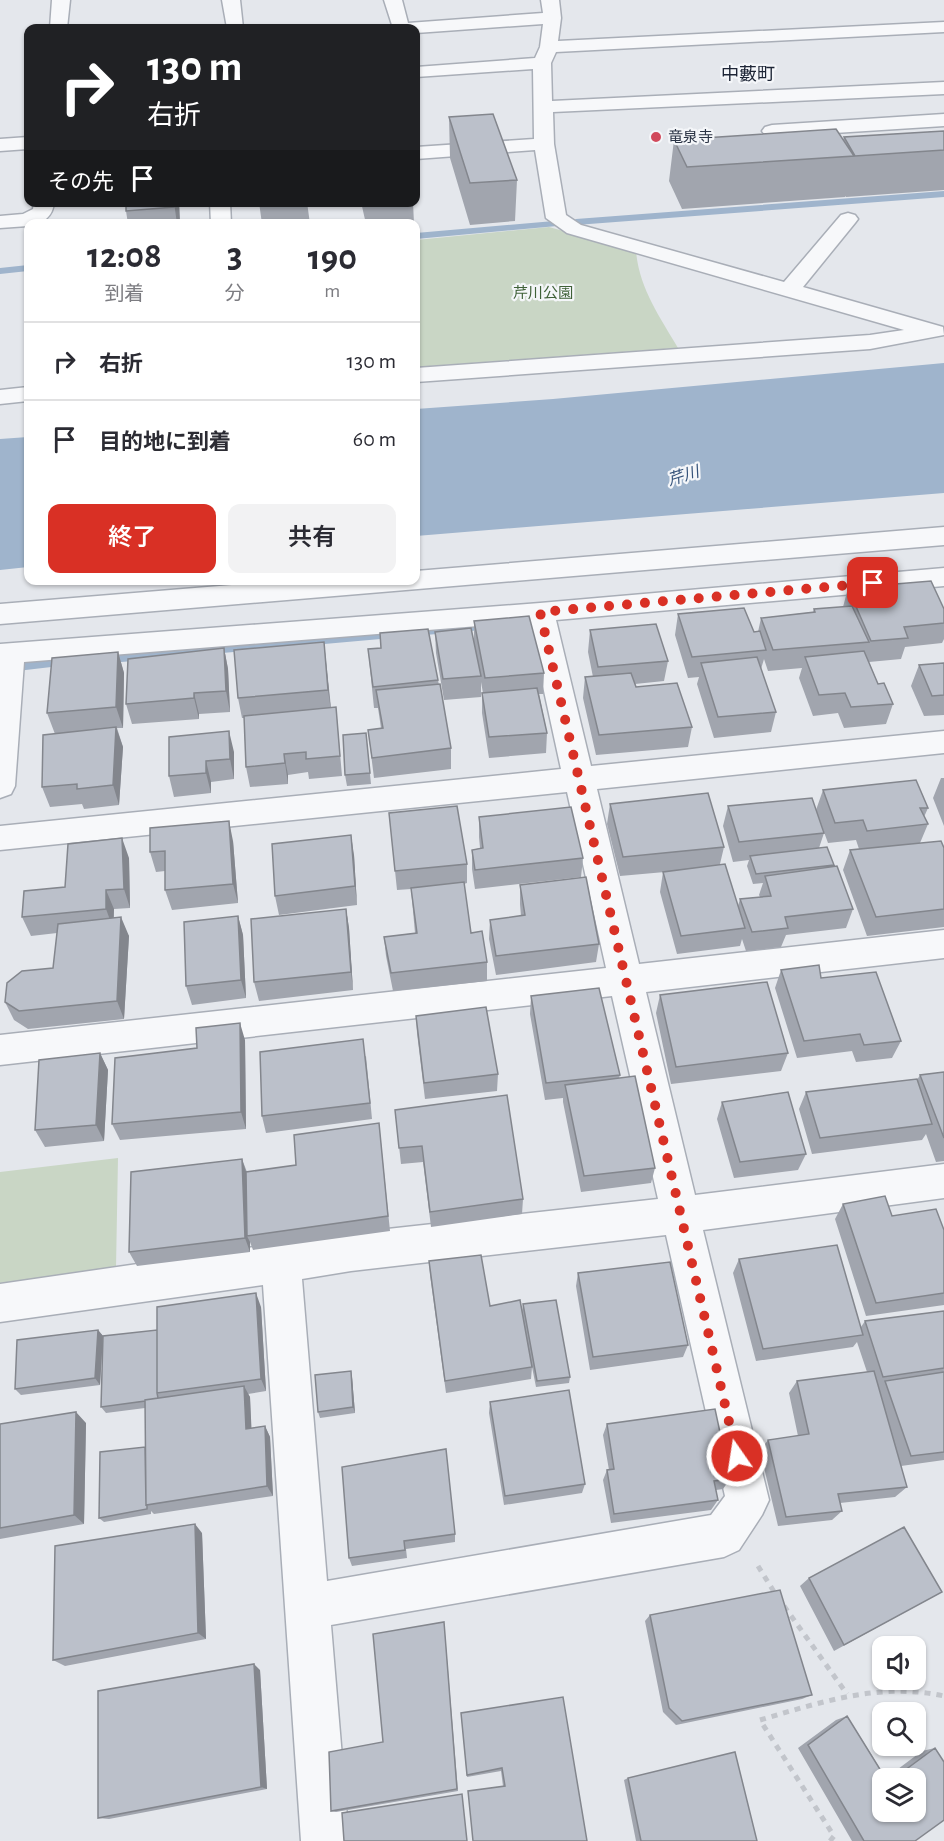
<!DOCTYPE html>
<html lang="ja">
<meta charset="utf-8">
<style>
body{margin:0;font-family:"Alegreya Sans","Noto Sans JP",sans-serif;background:#f2f2f3;color:#2b2b33;height:100vh;display:flex;flex-direction:column;font-size:22px;white-space:nowrap}
*{box-sizing:border-box;margin:0}
p{font-size:20px;color:#7c7c81}
.icon{flex:none;width:33px;height:33px;fill:none;stroke:currentColor;stroke-width:2;stroke-linecap:round;stroke-linejoin:round}
.map{position:relative;flex:1;overflow:hidden}
.panel{position:absolute;left:24px;top:219px;width:396px;height:366px;display:flex;flex-direction:column;background:#fff;border-radius:12px;box-shadow:0 2px 4px #0004}
.panel>*{flex:none}
.guide{position:absolute;left:24px;top:24px;width:396px;height:183px;border-radius:12px;box-shadow:0 2px 4px #0004;background:#202124;color:#fff;overflow:hidden}
.tools{position:absolute;left:872px;top:1636px;display:grid;gap:12px}
.tools a{display:grid;place-items:center;width:54px;height:54px;border-radius:12px;background:#fff;box-shadow:0 2px 4px #0004;font-size:30px}
.pin{position:absolute;display:grid;place-items:center;width:51px;height:51px;color:#fff;margin:-26px;border-radius:12px;box-shadow:0 3px 9px #0006}
.me{position:absolute;width:66px;margin:-33px;rotate:347deg;stroke-linejoin:round;filter:drop-shadow(0 0 4px #0008)}
.turn{display:flex;align-items:center;gap:21px;height:126px;padding:0 24px;font-size:27px}
.turn .icon{width:78px;height:78px;stroke-width:2.5}
.turn b{display:block;font-size:42px;line-height:51px}
.then{display:flex;align-items:center;height:57px;padding:0 24px;background:#0003;gap:12px;font-size:22px}
.eta{display:flex;justify-content:space-evenly;align-items:center;height:102px;text-align:center}
.eta b{font-size:36px;font-weight:600;line-height:42px}
.primary-button{display:flex;gap:12px;margin-top:auto;padding:12px 24px}
.primary-button a{flex:1;height:69px;border-radius:12px;background:#d93025;color:#fff;font-size:24px;font-weight:600;line-height:69px;text-align:center}
.primary-button a+a{background:#f2f2f3;color:#2b2b33}
ul{padding:0;list-style:none}
li{display:flex;align-items:center;gap:18px;height:78px;padding:0 24px;border-top:2px solid #e1e1e2}
li div{flex:1}
li b{display:block;font-size:22px}
li em{font-style:normal}
.map>svg:first-child{display:block}
.green{fill:#c9d6c5}
.water{fill:#9fb4cc}
.lines{fill:none;stroke-linecap:round;stroke-linejoin:round}
.stream{fill:#9fb4cc;fill-rule:evenodd}
.minor-casing{stroke:#a9aeb7;stroke-width:3}
.path{stroke:#c2c5cb;stroke-width:5;stroke-dasharray:6 6;stroke-linecap:butt}
.minor{fill:#f7f8fa;fill-rule:evenodd}
.wall{fill:#a1a5ae;fill-rule:evenodd}
.shaded-wall{fill:#83868d}
.building{fill:#bbc0ca;stroke:#83868d;stroke-width:1.5}
.route{stroke:#d93025;stroke-width:10;stroke-dasharray:0 18}
.poi-dot{fill:#d1495b;stroke:#f4f6f9;stroke-width:2}
.labels{text-anchor:middle;stroke-width:4.5;stroke-linejoin:round;paint-order:stroke}
.far-poi-label{font-size:15px;fill:#2b3445;stroke:#f4f6f9;text-anchor:start}
.far-park-label{font-size:15px;fill:#3f6138;stroke:#f4f6f9}
.far-water-label{font-size:16px;font-style:italic;fill:#34527a;stroke:#f4f6f9}
.far-quarter-label{font-size:18px;fill:#1d2536;stroke:#f4f6f9}
</style>
<div class="map">
<svg width="944" height="1841" viewBox="0 0 944 1841">
<rect width="100%" height="100%" fill="#e4e7ec"/>
<path class="green" d="M549 227 636 251C639 288 660 317 678 348L416 367V240Z
M118 1158 116 1268 0 1283V1172Z"/>
<path class="water" d="M944 363V493L416 536V409L553 399Z
M28 437V567L0 570V439Z"/>
<g class="lines">
<path class="stream" d="M944 191V197L576 225 571 222 576 219Z
M554 221 559 224 557 226 416 239V233Z
M28 265V271L0 274V268Z
M493 621 499 625 493 629 99 664 93 659 99 654Z
M72 656 78 661 77 664 0 673V663Z"/>
<g class="minor-casing">
<path id="minor" d="M52 0H70L67 28H50Z
M222 0H240L243 28H227Z
M384 0H402L408 23 543 13 541 0H559L561 18 558 41 944 22V32L556 52 551 63 552 101 944 82V94L553 112 554 144 566 215 581 225 784 282 841 215 848 213 855 215 858 219 855 223 803 287 943 327 944 335 870 349 416 382V368L870 335 904 330 567 233 546 218 535 150 416 159V147L534 139 533 69 416 77V67L535 58 540 47 543 24 416 33V28H393Z
M944 114V126L772 137 765 135 762 131 765 127 772 125Z
M28 137V149L0 151V139Z
M34 202H54C53 217 43 224 28 224V226L0 228V216L23 214 33 209Z
M210 202H230L231 224H211Z
M28 387V401L0 404V390Z
M944 527V545L0 624V604L293 580H416V571Z
M944 568V586L556 620 591 766 944 731V753L597 789 639 964 944 930V958L646 992 695 1195 944 1164V1198L703 1230 769 1500 762 1515 739 1550 724 1557 331 1625 349 1841H301L263 1285 0 1322V1284L351 1233 658 1199 612 996 0 1065V1035L606 968 567 792 0 850V826L561 769 529 622 24 662 15 786 11 794 0 798V644L540 603ZM666 1235 725 1496 711 1515 327 1581 302 1279 351 1271Z"/>
</g>
<path class="path" d="M758 1566 776 1595
M784 1606 847 1694
M830 1841 834 1836 760 1720C821 1702 881 1682 944 1696"/>
<use href="#minor" class="minor"/>
</g>
<path class="wall" d="M449 117 517 180 515 221 470 225 450 158Z
M944 131V190L846 197 845 196V197L682 209 669 181 674 140H843L844 137Z
M126 202H179L180 224H128L126 211Z
M259 202H307L310 224H262Z
M361 202H413L414 224H366Z
M848 588 944 609V639L942 643 905 647 901 659 869 662 878 684 893 704 886 724 844 728 838 713 813 716 799 678 802 668 768 671 764 659 761 669 776 712 771 732 714 738 697 684 699 677 688 678 675 635 678 614 754 632H758L761 618 813 612 814 609 843 607Z
M474 621 544 673 543 694H539L547 733 546 753 489 758 482 713V693H483L481 682V697L444 700 436 653 435 632 474 641Z
M590 630 668 661 664 681 635 684 636 687 692 727 688 747 596 755 583 698 585 677H593L588 652Z
M324 642 331 707H336L342 776 309 779 308 772 288 775V784L250 787 246 767 244 718H242L238 698Z
M224 648 228 669 230 712 199 714V719L132 724 126 704Z
M368 649 438 680 451 748V769L374 778 368 730 381 728 378 708H374Z
M118 652 124 673 123 728H117L123 747 119 805 84 809 82 804 50 807 42 787 55 734 47 713Z
M944 663V715L924 716 911 686 919 665Z
M366 733 371 784 347 786 345 775Z
M169 737 234 752V779L211 782V793L174 797 169 776Z
M941 778H944V826L933 798Z
M823 790 928 808 924 817 928 824 920 843 944 848V927L867 936 843 870 850 850 859 849 856 840 828 843 816 810Z
M610 804 724 847 720 864 738 906 740 899 760 897 759 895 763 883 753 884 747 866 749 860 733 862 723 826 728 806 824 833 819 848 834 865 833 866 853 909 846 928 786 935 781 947 746 951 742 939 740 946 677 954 660 892 663 872 676 871 620 876 607 824Z
M389 813 467 864V883L464 884 471 933 487 962V981L393 991 386 956 384 937 415 933 411 889 397 890Z
M479 817 583 858 581 877 475 889 472 869V850L480 848 479 837Z
M233 841 238 903 172 910 165 890V871L156 872 150 852Z
M354 855 357 905 279 915 275 896Z
M129 858 130 908 114 909V918L129 936 124 1019 28 1029 14 1020 5 1002 53 968 57 933 31 936 22 917 65 887Z
M520 885 599 944 596 962 496 975 489 939 490 920 521 916 520 904Z
M346 909 349 928 353 990 259 1001 254 982Z
M238 916 243 935 246 998 192 1005 186 986Z
M781 970 821 978 901 1041 892 1058 856 1062 852 1051 797 1058 775 988Z
M660 995 788 1053 781 1071 671 1084 656 1013Z
M531 996 620 1075 619 1078 655 1168 651 1183 581 1192 563 1102V1098L545 1100 530 1014Z
M416 1016 498 1074 497 1091 425 1099 417 1033Z
M245 1040 246 1129 120 1140 112 1124Z
M100 1053 108 1070 104 1141 45 1147 35 1130Z
M366 1056 372 1119 266 1133 262 1116Z
M944 1072V1161L936 1162 926 1134 922 1140 812 1154 799 1109 806 1092 917 1080 920 1075Z
M722 1102 806 1154 798 1170 734 1178 717 1119Z
M395 1110 523 1199 522 1214 431 1227 423 1162 401 1164Z
M379 1123 390 1231 253 1250 250 1242V1252L137 1266 129 1252 242 1159 247 1172 296 1165Z
M843 1204 944 1230V1305L866 1316 835 1219Z
M739 1259 861 1327 865 1321 944 1311V1460L901 1466 907 1487 895 1497 840 1503 842 1511 832 1520 778 1526 760 1451 768 1440 798 1436 789 1393 797 1381 867 1372 857 1342 853 1347 756 1361 733 1273Z
M429 1261 490 1306 522 1311 523 1304 570 1377 569 1383 536 1387 532 1367 531 1379 446 1393 430 1275Z
M578 1273 688 1345 683 1357 590 1370 576 1286Z
M261 1307 266 1391 248 1394 250 1397 251 1428 265 1426 270 1437 273 1496 154 1514 151 1511V1514L104 1522 99 1518 145 1447V1408L106 1413 101 1407Z
M98 1330 103 1336 100 1385 21 1395 15 1389Z
M352 1377 355 1413 320 1418 318 1412Z
M490 1402 585 1484 582 1493 504 1505 489 1413Z
M86 1423 84 1524 0 1539V1424Z
M607 1424 730 1479 723 1489 716 1490 718 1500 711 1510 611 1523 603 1480 607 1470H609L603 1435Z
M342 1467 455 1534V1542L406 1549 407 1558 352 1566 349 1558Z
M202 1533 206 1639 65 1666 53 1660Z
M809 1578 942 1592 834 1651 800 1586Z
M650 1615 812 1695 802 1699 676 1725 663 1712 645 1621Z
M444 1622 458 1791 336 1812 331 1811 383 1742Z
M260 1670 267 1789 109 1819 98 1818Z
M461 1713 587 1841 503 1786 501 1771 467 1777Z
M847 1716 886 1778 922 1751 935 1748 915 1841H852L798 1748 836 1720ZM882 1779H915L882 1812Z
M628 1778 757 1841H636L624 1780Z"/>
<path class="shaded-wall" d="M174 202H179L180 224H177Z
M324 642 326 663 331 711 328 690Z
M224 648 228 669 230 712 226 691Z
M118 652 124 673 123 728 116 707Z
M194 693 199 714V719L194 698Z
M116 727 123 747 119 805 113 785Z
M229 731 234 752V779L230 759Z
M284 754 288 775V784L285 763Z
M206 761 211 782V793L206 773Z
M229 821 233 841 238 903 233 884Z
M351 835 354 855 357 905 355 886Z
M122 838 129 858 130 908 124 889Z
M106 890 114 909 113 928 106 909Z
M346 909 349 928 353 990 351 972Z
M238 916 243 935 246 998 241 980Z
M121 917 129 936 124 1019 117 1001Z
M240 1023 245 1040 246 1129 241 1112Z
M100 1053 108 1070 104 1141 96 1125Z
M242 1159 247 1175V1236L250 1242V1252L245 1238Z
M256 1293 261 1307 266 1391 261 1379Z
M98 1330 103 1336 100 1385 95 1378Z
M351 1371 352 1377 355 1413 353 1407Z
M244 1386 250 1397 252 1439 246 1429Z
M76 1412 86 1423 84 1524 74 1515Z
M265 1426 270 1437 273 1496 267 1486Z
M195 1524 202 1533 206 1639 198 1633Z
M254 1664 260 1670 267 1789 261 1787Z"/>
<path class="building" d="M493 114 517 180 470 183 449 117Z
M836 129 854 156 687 167 674 140Z
M944 131V150L855 156 844 137Z
M126 202H174V207L126 211Z
M931 581 944 609V623L904 627 908 638 871 641 848 588Z
M852 606 869 642 773 650 761 618 815 612 814 609Z
M744 608 754 632 760 631 766 650 692 657 678 614Z
M529 616 544 673 485 678 474 621Z
M656 624 668 661 598 667 590 630Z
M471 628 481 676 443 679 435 632Z
M428 629 438 680 373 687 368 649 381 648 380 633Z
M324 642 328 690 238 698 234 650Z
M224 648 226 691 194 693V698L126 704 128 659Z
M864 651 878 684 884 683 893 704 851 707 845 693 819 695 805 657Z
M118 652 116 707 47 713 52 658Z
M757 657 776 712 718 717 701 663Z
M944 663V695L932 696 919 665Z
M631 673 636 687 677 683 692 727 599 735 585 677Z
M440 684 451 748 372 758 368 730 383 728 376 690Z
M537 688 547 733 489 737 482 693Z
M336 707 340 756 306 759V752L284 754 285 763 246 767 244 716Z
M116 727 113 785 77 789V784L42 787 43 735Z
M229 731 230 759 206 761V773L169 776V737Z
M366 733 370 773 345 775 343 735Z
M916 780 928 808H920L928 824 867 831 863 820 835 823 823 790Z
M708 793 724 847 623 857 610 804Z
M812 798 824 833 739 842 728 806Z
M457 806 467 864 395 871 389 813Z
M571 807 583 858 475 870 472 850 483 848 479 817Z
M229 821 233 884 165 890V851L150 852V828Z
M351 835 355 886 275 896 272 844Z
M122 838 124 889 106 890V909L22 917 24 891 65 887 68 844Z
M941 841 944 848V909L876 917 850 850Z
M827 847 834 865 756 874 750 856Z
M725 864 745 928 681 936 663 872Z
M837 866 853 909 785 917 788 928 752 932 740 899 771 896 765 876Z
M586 877 599 944 496 956 490 920 525 915 520 885Z
M464 882 471 933 482 931 487 962 391 973 384 937 417 933 411 888Z
M346 909 351 972 254 982 251 919Z
M238 916 241 980 186 986 184 922Z
M121 917 117 1001 19 1011 5 1002 7 983 22 971 53 968 58 924Z
M819 965 821 978 876 972 901 1041 864 1045 860 1034 804 1041 781 970Z
M767 982 788 1053 676 1067 660 995Z
M599 988 620 1075 546 1083 531 996Z
M486 1007 498 1074 424 1083 416 1016Z
M240 1023 241 1112 112 1124 115 1058 197 1048 196 1028Z
M363 1039 370 1103 262 1116 260 1052Z
M100 1053 96 1125 35 1130 39 1060Z
M944 1072V1138L920 1075Z
M635 1076 655 1168 584 1176 565 1085Z
M917 1079 932 1124 820 1138 806 1092Z
M788 1092 806 1154 740 1162 722 1102Z
M507 1095 523 1199 430 1212 422 1146 399 1148 395 1110Z
M379 1123 388 1216 247 1236 246 1172 296 1165 294 1135Z
M242 1159 245 1238 129 1252 131 1172Z
M885 1196 892 1216 936 1209 944 1230V1293L876 1303 843 1204Z
M837 1245 863 1335 763 1349 739 1259Z
M481 1255 490 1306 520 1300 532 1367 445 1381 429 1261Z
M670 1262 688 1345 593 1357 578 1273Z
M256 1293 261 1379 157 1393V1307Z
M556 1300 570 1377 537 1381 523 1304Z
M944 1311V1368L883 1377 865 1321Z
M98 1330 95 1378 15 1389 17 1340Z
M157 1330V1393L158 1398 145 1400V1401L101 1407 103 1336Z
M351 1371 353 1407 318 1412 315 1375Z
M874 1371 907 1487 838 1494 842 1511 786 1517 768 1440 809 1434 797 1381Z
M944 1372V1452L911 1456 885 1381Z
M244 1386 246 1429 265 1426 267 1486 146 1505 145 1400Z
M569 1390 585 1484 505 1496 490 1402Z
M715 1409 730 1479 714 1481 718 1500 614 1514 607 1470 614 1469 607 1424Z
M76 1412 74 1515 0 1528V1424Z
M145 1447 146 1505 147 1506V1509L99 1518 100 1452Z
M446 1449 455 1534 404 1541 405 1550 349 1558 342 1467Z
M195 1524 198 1633 53 1660 55 1546Z
M904 1527 942 1592 844 1645 809 1578Z
M780 1590 812 1695 682 1721 669 1708 650 1615Z
M444 1622 457 1789 331 1811 329 1752 383 1742 373 1634Z
M254 1664 261 1787 98 1818V1691Z
M563 1697 587 1841H473L468 1791 505 1786 502 1768 467 1775 461 1713Z
M847 1716 886 1779H882V1812H915V1779H893L935 1748 944 1762V1820L915 1841H864L808 1745Z
M735 1752 757 1841H641L628 1778Z
M462 1794 467 1841H344L342 1813Z"/>
<g class="lines">
<path class="route" d="M737 1456 540 612 873 583"/>
</g>
<circle class="poi-dot" cx="656" cy="137" r="6"/>
<g class="labels">
<g class="far-poi-label">
<text x="668" y="142">竜泉寺</text>
</g>
<g class="far-park-label">
<text x="543" y="298">芹川公園</text>
</g>
<g class="far-water-label">
<text transform="translate(683 475) rotate(-17)" y="6">芹川</text>
</g>
<g class="far-quarter-label">
<text x="748" y="80">中藪町</text>
</g>
</g>
</svg>
<div class="tools">
<a><svg class="icon" aria-label="sound" viewBox="0 0 24 24"><path d="M4 9h4l5-4v14l-5-4H4zM17 9q2 3 0 6"/></svg></a>
<a><svg class="icon" aria-label="search" viewBox="0 0 24 24"><circle cx="10" cy="10" r="6"/><path d="M15 15l6 6"/></svg></a>
<a><svg class="icon" aria-label="layers" viewBox="0 0 24 24"><path d="M12 4l9 5-9 5-9-5zM3 14l9 5 9-5"/></svg></a>
</div>
<div class="pin" style="left:873px;top:583px;background:#d93025"><svg class="icon" aria-label="arrive" viewBox="0 0 24 24"><path d="M6 21V4h12l-3 4 3 4H6"/></svg></div>
<svg class="me" style="left:737px;top:1456px" viewBox="-20 -20 40 40"><circle r="17" fill="#d93025" stroke="#fff" stroke-width="3"/><path d="M0-11L8 9 0 5-8 9z" fill="#fff"/></svg>
<div class="guide">
<div class="turn"><svg class="icon" aria-label="right" viewBox="0 0 24 24"><path d="M7 20v-9h11M14 6l5 5-5 5"/></svg><div><b>130 m</b>右折</div></div>
<div class="then">その先<svg class="icon" aria-label="arrive" viewBox="0 0 24 24"><path d="M6 21V4h12l-3 4 3 4H6"/></svg></div>
</div>
<section class="panel">
<div class="eta">
<div><b>12:08</b><p>到着</p></div>
<div><b>3</b><p>分</p></div>
<div><b>190</b><p>m</p></div>
</div>
<ul>
<li><svg class="icon" aria-label="right" viewBox="0 0 24 24"><path d="M7 20v-9h11M14 6l5 5-5 5"/></svg><div><b>右折</b></div><em>130 m</em></li>
<li><svg class="icon" aria-label="arrive" viewBox="0 0 24 24"><path d="M6 21V4h12l-3 4 3 4H6"/></svg><div><b>目的地に到着</b></div><em>60 m</em></li>
</ul>
<div class="primary-button"><a>終了</a><a>共有</a></div>
</section>
</div>
